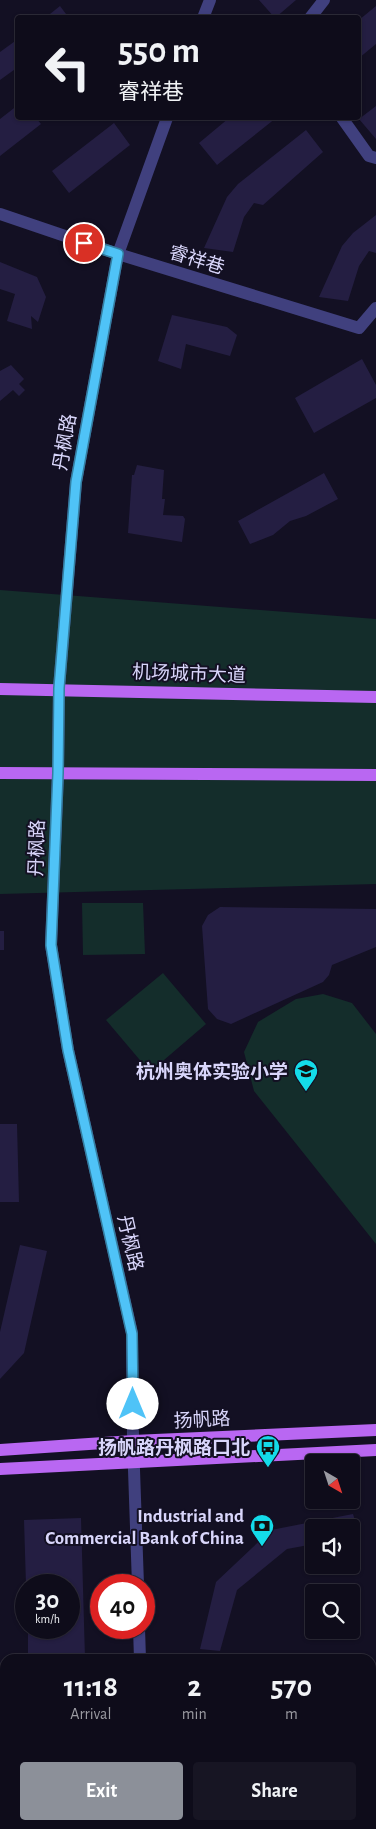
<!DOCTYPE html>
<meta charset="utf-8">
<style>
body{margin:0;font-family:"Alegreya Sans","Noto Sans SC",sans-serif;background:#171523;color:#f1f3f6;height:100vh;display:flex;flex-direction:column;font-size:19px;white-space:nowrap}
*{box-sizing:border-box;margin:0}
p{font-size:16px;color:#9b9ba2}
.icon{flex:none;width:28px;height:28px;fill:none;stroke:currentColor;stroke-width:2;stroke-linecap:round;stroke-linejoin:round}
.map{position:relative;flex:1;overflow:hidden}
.drawer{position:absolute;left:0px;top:1654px;width:376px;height:176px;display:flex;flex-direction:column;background:#0e0c1a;border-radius:15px 15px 0 0;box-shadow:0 1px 4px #0004,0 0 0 1px #2e2c39}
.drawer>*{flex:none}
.guide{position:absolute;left:15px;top:15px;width:346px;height:105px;border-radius:5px;box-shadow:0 1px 4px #0004,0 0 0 1px #2e2c39;background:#0e0c1a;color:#f1f3f6;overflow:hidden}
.needle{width:32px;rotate:141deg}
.buttons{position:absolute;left:305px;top:1454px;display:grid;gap:10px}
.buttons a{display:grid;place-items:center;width:55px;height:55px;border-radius:5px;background:#0e0c1a;box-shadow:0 1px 4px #0004,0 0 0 1px #2e2c39;font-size:25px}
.speed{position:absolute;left:15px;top:1574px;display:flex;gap:10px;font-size:25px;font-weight:700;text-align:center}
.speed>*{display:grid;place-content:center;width:65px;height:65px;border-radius:50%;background:#0e0c1a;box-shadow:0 1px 4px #0004,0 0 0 1px #2e2c39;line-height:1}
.speed small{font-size:12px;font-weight:400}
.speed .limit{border:8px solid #d22;background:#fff;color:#111}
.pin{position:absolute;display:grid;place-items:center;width:42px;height:42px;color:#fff;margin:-21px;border:2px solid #fff;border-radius:50%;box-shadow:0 1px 5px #0007}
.me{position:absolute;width:55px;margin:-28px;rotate:0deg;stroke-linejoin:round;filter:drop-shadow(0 0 4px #0008)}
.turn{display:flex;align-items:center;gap:18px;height:105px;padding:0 20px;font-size:22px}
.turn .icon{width:65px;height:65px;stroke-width:2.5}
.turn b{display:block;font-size:35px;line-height:42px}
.eta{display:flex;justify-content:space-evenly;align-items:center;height:85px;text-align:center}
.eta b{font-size:30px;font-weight:600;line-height:35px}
.button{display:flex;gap:10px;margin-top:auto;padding:10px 20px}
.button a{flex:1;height:58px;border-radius:5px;background:#8c9099;color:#fff;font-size:20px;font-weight:600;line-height:58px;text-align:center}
.button a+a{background:#171523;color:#f1f3f6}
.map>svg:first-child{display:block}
.green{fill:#142d2b}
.building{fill:#241e42}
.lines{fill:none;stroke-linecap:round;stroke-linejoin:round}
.minor{stroke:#40407e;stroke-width:12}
.major{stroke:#b967f2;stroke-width:12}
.route-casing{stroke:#337fa1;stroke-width:12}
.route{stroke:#4fc3f7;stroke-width:9}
.labels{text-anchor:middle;stroke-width:4;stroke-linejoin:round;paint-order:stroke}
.street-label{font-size:19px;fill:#d9d6fb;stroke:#131023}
.poi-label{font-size:19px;font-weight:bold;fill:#d9d6fb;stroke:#131023;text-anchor:end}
</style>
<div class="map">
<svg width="376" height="1829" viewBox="0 0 376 1829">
<rect width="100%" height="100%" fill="#131023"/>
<path class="green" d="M0 590 376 619V884L0 894Z
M82 903H143L145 954 83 955Z
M163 973 206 1024 150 1072 106 1020Z
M323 994 352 1003 376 1034V1244L254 1091 244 1052 258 1022 296 999Z"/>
<path class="building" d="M259 0H296L275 18Z
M60 6 69 18H45Z
M376 6V44L359 58V20Z
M18 39V67L0 80V52Z
M18 105V118H36L41 124 0 156V119Z
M376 106V139L359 119Z
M229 118H276L217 165 199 143Z
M114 123 130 145 69 193 52 171Z
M306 130 323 152 263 205 254 203 244 217 233 252 204 248 227 197 238 184Z
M376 215V253L369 251 359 266 348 301 319 297 342 246 353 233Z
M0 262 37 277 46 297 38 322 31 316 32 329 7 321 15 294 0 289Z
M172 315 227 327 237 335 230 356 186 344 181 369 158 361Z
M362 359 376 385V398L314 433 295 398Z
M11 365 24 379 19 384 25 390 19 396 13 390 0 401V371Z
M137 465 164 470 162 499H165L163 515 183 516 185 519 182 542 128 533 132 475H134Z
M324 473 338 499 306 516 290 521 273 535 250 544 238 521Z
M220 907 376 909V947L332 965 329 975 323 982 231 1024 217 1019 208 1009 202 926 208 915Z
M0 931H4V950H0Z
M0 1124H17L19 1202H0Z
M20 1245 47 1251 24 1353 0 1379V1332Z
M353 1514 359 1534 351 1536V1528H314V1544L287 1549 237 1590 220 1651 200 1649 216 1582 271 1530Z
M81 1518 85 1658 28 1659V1628H69V1585H26L24 1520Z
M285 1825H313L317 1829H284Z"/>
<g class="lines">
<path class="minor" d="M203 18 210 0
M310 18 324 0
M342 118 369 156 376 158
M0 214 118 254 359 328 376 308
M138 1585 133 1441 132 1333 68 1050 51 945 58 773 59 688 76 482 118 254 167 118
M139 1628 140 1659
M140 1829V1825"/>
<path class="major" d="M0 689 376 697
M0 773 376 775
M0 1450 133 1441 376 1430
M0 1469 376 1450"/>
</g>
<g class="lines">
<g class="route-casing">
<path id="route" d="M84 243 118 254 76 482 59 688 58 773 51 945 68 1050 132 1334 133 1404"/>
</g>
<use href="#route" class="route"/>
</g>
<defs>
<g id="school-pin" transform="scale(1.25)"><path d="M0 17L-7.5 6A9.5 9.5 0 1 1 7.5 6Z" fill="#14dbe9" stroke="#131023"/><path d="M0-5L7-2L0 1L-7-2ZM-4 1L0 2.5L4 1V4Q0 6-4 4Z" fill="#111"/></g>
<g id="bus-pin" transform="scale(1.25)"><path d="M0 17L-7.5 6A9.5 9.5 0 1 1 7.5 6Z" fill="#14dbe9" stroke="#131023"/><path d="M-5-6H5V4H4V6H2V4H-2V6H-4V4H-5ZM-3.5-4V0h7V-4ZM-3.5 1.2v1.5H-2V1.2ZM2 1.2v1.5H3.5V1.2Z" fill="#111"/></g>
<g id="bank-pin" transform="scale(1.25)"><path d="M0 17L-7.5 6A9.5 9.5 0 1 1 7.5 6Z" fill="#14dbe9" stroke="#131023"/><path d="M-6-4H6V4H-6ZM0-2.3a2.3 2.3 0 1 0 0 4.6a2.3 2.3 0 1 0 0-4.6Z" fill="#111"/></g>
</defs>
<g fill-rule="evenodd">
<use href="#school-pin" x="306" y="1071"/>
<use href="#bus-pin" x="268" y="1447"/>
<use href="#bank-pin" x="262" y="1526"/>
</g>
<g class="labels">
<g class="street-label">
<text transform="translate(197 259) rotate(17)" y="7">睿祥巷</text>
<text transform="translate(64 442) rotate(-80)" y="7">丹枫路</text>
<text transform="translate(189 673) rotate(2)" y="7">机场城市大道</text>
<text transform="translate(36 848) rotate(-88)" y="7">丹枫路</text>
<text transform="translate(131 1243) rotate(77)" y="7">丹枫路</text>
<text transform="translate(202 1419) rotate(-3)" y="7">扬帆路</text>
</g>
<g class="poi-label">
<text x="288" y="1078">杭州奥体实验小学</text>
<text x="250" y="1454">扬帆路丹枫路口北</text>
<text x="244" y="1522">Industrial and<tspan x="244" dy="22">Commercial Bank of China</tspan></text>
</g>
</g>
</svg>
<div class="buttons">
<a><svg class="needle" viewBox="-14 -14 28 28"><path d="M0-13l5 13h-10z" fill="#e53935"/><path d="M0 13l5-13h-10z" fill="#9b9ba2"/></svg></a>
<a><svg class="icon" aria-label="sound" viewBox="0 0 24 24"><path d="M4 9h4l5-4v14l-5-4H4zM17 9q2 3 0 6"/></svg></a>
<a><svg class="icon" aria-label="search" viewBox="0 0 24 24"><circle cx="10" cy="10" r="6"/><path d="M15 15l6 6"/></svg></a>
</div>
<div class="speed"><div>30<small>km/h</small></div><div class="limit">40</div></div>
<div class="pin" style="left:84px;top:243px;background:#d93025"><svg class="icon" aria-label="arrive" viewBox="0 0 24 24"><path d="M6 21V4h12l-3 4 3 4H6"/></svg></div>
<svg class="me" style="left:133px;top:1404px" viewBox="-20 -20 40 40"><circle r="19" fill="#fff"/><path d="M0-13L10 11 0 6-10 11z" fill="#4fc3f7"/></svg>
<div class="guide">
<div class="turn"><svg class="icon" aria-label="left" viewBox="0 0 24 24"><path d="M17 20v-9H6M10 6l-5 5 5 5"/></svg><div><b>550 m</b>睿祥巷</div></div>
</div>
<section class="drawer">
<div class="eta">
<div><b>11:18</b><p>Arrival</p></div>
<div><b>2</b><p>min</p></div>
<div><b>570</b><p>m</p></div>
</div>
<div class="button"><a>Exit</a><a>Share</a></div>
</section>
</div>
